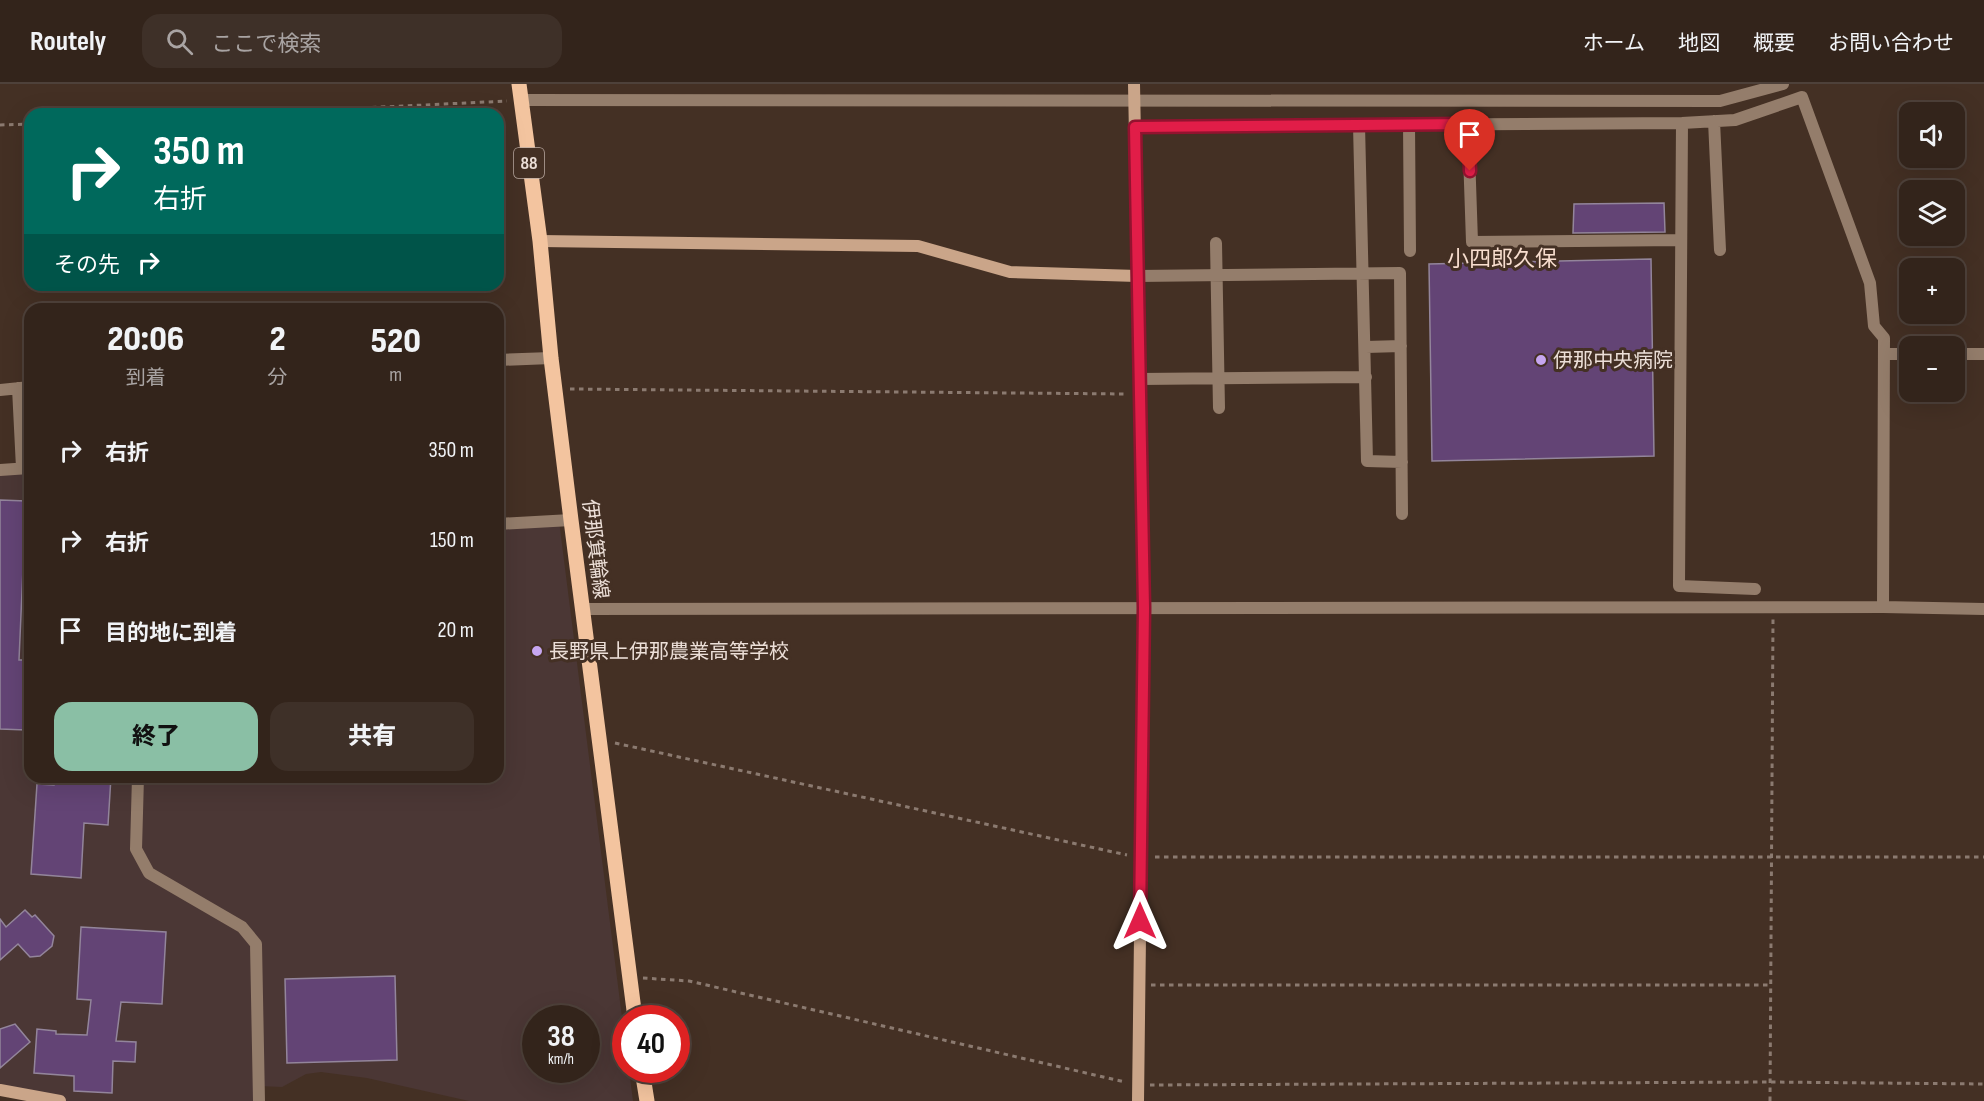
<!DOCTYPE html>
<html lang="ja">
<meta charset="utf-8">
<style>
body{margin:0;font-family:"Sofia Sans Condensed","Noto Sans JP",sans-serif;background:#3e3028;color:#f1f3f6;height:100vh;display:flex;flex-direction:column;font-size:22px;white-space:nowrap}
*{box-sizing:border-box;margin:0}
p{font-size:20px;color:#a9a4a3}
.icon{flex:none;width:33px;height:33px;fill:none;stroke:currentColor;stroke-width:2;stroke-linecap:round;stroke-linejoin:round}
.map{position:relative;flex:1;overflow:hidden}
.details{position:absolute;left:24px;top:219px;width:480px;height:480px;display:flex;flex-direction:column;background:#33241b;border-radius:18px;box-shadow:0 6px 24px #0002,0 0 0 2px #4e413a}
.details>*{flex:none}
.guide{position:absolute;left:24px;top:24px;width:480px;height:183px;border-radius:18px;box-shadow:0 6px 24px #0002,0 0 0 2px #4e413a;background:#00695c;color:#fff;overflow:hidden}
.fabs{position:absolute;left:1899px;top:18px;display:grid;gap:12px}
.fabs a{display:grid;place-items:center;width:66px;height:66px;border-radius:12px;background:#33241b;box-shadow:0 6px 24px #0002,0 0 0 2px #4e413a;font-size:30px}
.speed{position:absolute;left:522px;top:921px;display:flex;gap:12px;font-size:30px;font-weight:700;text-align:center}
.speed>*{display:grid;place-content:center;width:78px;height:78px;border-radius:50%;background:#33241b;box-shadow:0 6px 24px #0002,0 0 0 2px #4e413a;line-height:1}
.speed small{font-size:15px;font-weight:400}
.speed .limit{border:9px solid #d22;background:#fff;color:#111}
.pin{position:absolute;display:grid;place-items:center;width:51px;height:51px;color:#fff;margin:-62px -26px;border-radius:50% 50% 50% 0;rotate:-45deg;box-shadow:0 0 6px #0007}
.pin .icon{rotate:45deg}
.me{position:absolute;width:66px;margin:-33px;rotate:0deg;stroke-linejoin:round;filter:drop-shadow(0 0 4px #0008)}
.turn{display:flex;align-items:center;gap:21px;height:126px;padding:0 30px;font-size:27px}
.turn .icon{width:78px;height:78px;stroke-width:2.5}
.turn b{display:block;font-size:42px;line-height:51px}
.then{display:flex;align-items:center;height:57px;padding:0 30px;background:#0003;gap:12px;font-size:22px}
.eta{display:flex;justify-content:space-evenly;align-items:center;height:102px;text-align:center}
.eta b{font-size:36px;font-weight:800;line-height:42px}
.action{display:flex;gap:12px;margin-top:auto;padding:12px 30px}
.action a{flex:1;height:69px;border-radius:18px;background:#8abfa5;color:#111;font-size:24px;font-weight:800;line-height:69px;text-align:center}
.action a+a{background:#3e3028;color:#f1f3f6}
ul{padding:0;list-style:none}
li{display:flex;align-items:center;gap:18px;height:90px;padding:0 30px}
li div{flex:1}
li b{display:block;font-size:22px}
li em{font-style:normal}
header{display:flex;align-items:center;gap:36px;box-sizing:border-box;height:84px;padding:0 30px;background:#33241b;border-bottom:2px solid #4e413a}
header strong{font-size:28px}
nav{display:flex;gap:33px;margin-inline-start:auto;font-size:21px}
.search{width:420px;height:54px;background:#3e3028;display:flex;align-items:center;gap:15px;box-sizing:border-box;padding:0 21px;border-radius:18px;color:#a9a4a3;font-size:22px}
.map>svg:first-child{display:block}
.education{fill:#4b3735;fill-rule:evenodd}
.building{fill:#634475;stroke:#93859b;stroke-width:1.5}
.lines{fill:none;stroke-linecap:round;stroke-linejoin:round}
.path{stroke:#8b7a70;stroke-width:3;stroke-dasharray:4.5 4.5;stroke-linecap:butt}
.street{stroke:#947d6b;stroke-width:12}
.secondary{stroke:#caa589;stroke-width:12}
.primary{stroke:#f3c49f;stroke-width:15}
.route-casing{stroke:#92132f;stroke-width:15}
.route{stroke:#e11d48;stroke-width:10}
.poi-dot{fill:#c6a6f0;stroke:#443024;stroke-width:2}
.labels{text-anchor:middle;stroke-width:6;stroke-linejoin:round;paint-order:stroke}
.shield{fill:#443024;stroke:#baaaa2;stroke-width:1.5}
.shield-label{font-size:18px;font-weight:bold;fill:#ecdfd8}
.poi-label{font-size:20px;fill:#ecdfd8;stroke:#443024;text-anchor:start}
.street-label{font-size:20px;fill:#ecdfd8;stroke:#443024}
.quarter-label{font-size:22px;fill:#f8decf;stroke:#443024}
</style>
<header>
<strong>Routely</strong>
<div class="search"><svg class="icon" aria-label="search" viewBox="0 0 24 24"><circle cx="10" cy="10" r="6"/><path d="M15 15l6 6"/></svg>ここで検索</div>
<nav><a>ホーム</a><a>地図</a><a>概要</a><a>お問い合わせ</a></nav>
</header>
<div class="map">
<svg width="1984" height="1017" viewBox="0 0 1984 1017">
<rect width="100%" height="100%" fill="#443024"/>
<path class="education" d="M30 303V693H498V440L559 437 625 957 626 986H629L633 1017H469L367 994 321 988 306 990 282 1003 259 1002V1017H60L0 1006V386L22 384 18 304ZM536 934H586V986H536Z"/>
<path class="building" d="M1664 119 1665 148 1573 149 1574 120Z
M1651 175 1654 372 1432 377 1429 180Z
M0 416 26 417 19 576H30L26 646 0 645Z
M55 693H111L108 741 84 739 81 794 31 790 37 700 54 701Z
M25 826 32 833 35 831 54 852 52 862 40 872 30 873 18 860 0 876V835L6 843Z
M81 843 166 848 162 920 121 918 116 957 136 958 135 978 113 977 112 1009 74 1007V992L34 989 37 945 56 947V950L87 951 91 916 77 915Z
M395 892 397 976 287 979 285 895Z
M15 940 30 958 0 984V945Z"/>
<g class="lines">
<path class="path" d="M237 30 507 17
M0 41 30 40
M570 305 1127 310
M615 659 1127 771
M1155 773H1984
M643 894 689 897 1125 998
M1151 901H1770
M1150 1001 1770 998 1984 1000
M1770 1017 1773 535"/>
<path class="street" d="M521 16 1720 17 1783 0
M1714 37 1720 166
M1682 39 1679 502 1755 505
M1409 40 1410 167
M1468 40 1472 158 1681 156
M1359 41 1682 39 1735 36 1802 13 1870 199 1874 242 1884 254 1883 523
M1135 43 1359 41 1367 377 1402 378
M1216 159 1219 324
M1137 192 1400 189 1402 430
M1366 263 1401 262
M1884 270H1910
M1954 270H1984
M498 276 551 274
M1140 295 1366 293
M18 304 22 384
M0 306 30 303
M0 386 29 384
M498 440 571 436
M583 525 1883 523 1984 525
M138 693 136 765 149 789 242 843 256 860 259 1017"/>
<path class="secondary" d="M1134 0 1144 524 1138 1017
M540 157 918 162 1010 188 1137 192
M0 1006 60 1017"/>
<path class="primary" d="M519 0 540 157 551 274 571 436 635 934
M642 986 647 1017"/>
</g>
<g class="lines">
<g class="route-casing">
<path id="route" d="M1140 837 1144 524 1135 43 1468 40 1470 87"/>
</g>
<use href="#route" class="route"/>
</g>
<g class="poi-dot">
<circle cx="1541" cy="276" r="6"/>
<circle cx="537" cy="567" r="6"/>
</g>
<g class="labels">
<rect class="shield" x="514" y="64" width="30" height="30" rx="4.5"/>
<g class="shield-label">
<text x="529" y="85">88</text>
</g>
<g class="poi-label">
<text x="1553" y="283">伊那中央病院</text>
<text x="549" y="574">長野県上伊那農業高等学校</text>
</g>
<g class="street-label">
<text transform="translate(596 465) rotate(83)" y="7">伊那箕輪線</text>
</g>
<g class="quarter-label">
<text x="1502" y="182">小四郎久保</text>
</g>
</g>
</svg>
<div class="fabs">
<a><svg class="icon" aria-label="sound" viewBox="0 0 24 24"><path d="M4 9h4l5-4v14l-5-4H4zM17 9q2 3 0 6"/></svg></a>
<a><svg class="icon" aria-label="layers" viewBox="0 0 24 24"><path d="M12 4l9 5-9 5-9-5zM3 14l9 5 9-5"/></svg></a>
<a>+</a>
<a>−</a>
</div>
<div class="speed"><div>38<small>km/h</small></div><div class="limit">40</div></div>
<div class="pin" style="left:1470px;top:87px;background:#d93025"><svg class="icon" aria-label="arrive" viewBox="0 0 24 24"><path d="M6 21V4h12l-3 4 3 4H6"/></svg></div>
<svg class="me" style="left:1140px;top:837px" viewBox="-20 -20 40 40"><path d="M0-17L14 15 0 8-14 15z" fill="#e11d48" stroke="#fff" stroke-width="4"/></svg>
<div class="guide">
<div class="turn"><svg class="icon" aria-label="right" viewBox="0 0 24 24"><path d="M7 20v-9h11M14 6l5 5-5 5"/></svg><div><b>350 m</b>右折</div></div>
<div class="then">その先<svg class="icon" aria-label="right" viewBox="0 0 24 24"><path d="M7 20v-9h11M14 6l5 5-5 5"/></svg></div>
</div>
<section class="details">
<div class="eta">
<div><b>20:06</b><p>到着</p></div>
<div><b>2</b><p>分</p></div>
<div><b>520</b><p>m</p></div>
</div>
<ul>
<li><svg class="icon" aria-label="right" viewBox="0 0 24 24"><path d="M7 20v-9h11M14 6l5 5-5 5"/></svg><div><b>右折</b></div><em>350 m</em></li>
<li><svg class="icon" aria-label="right" viewBox="0 0 24 24"><path d="M7 20v-9h11M14 6l5 5-5 5"/></svg><div><b>右折</b></div><em>150 m</em></li>
<li><svg class="icon" aria-label="arrive" viewBox="0 0 24 24"><path d="M6 21V4h12l-3 4 3 4H6"/></svg><div><b>目的地に到着</b></div><em>20 m</em></li>
</ul>
<div class="action"><a>終了</a><a>共有</a></div>
</section>
</div>
